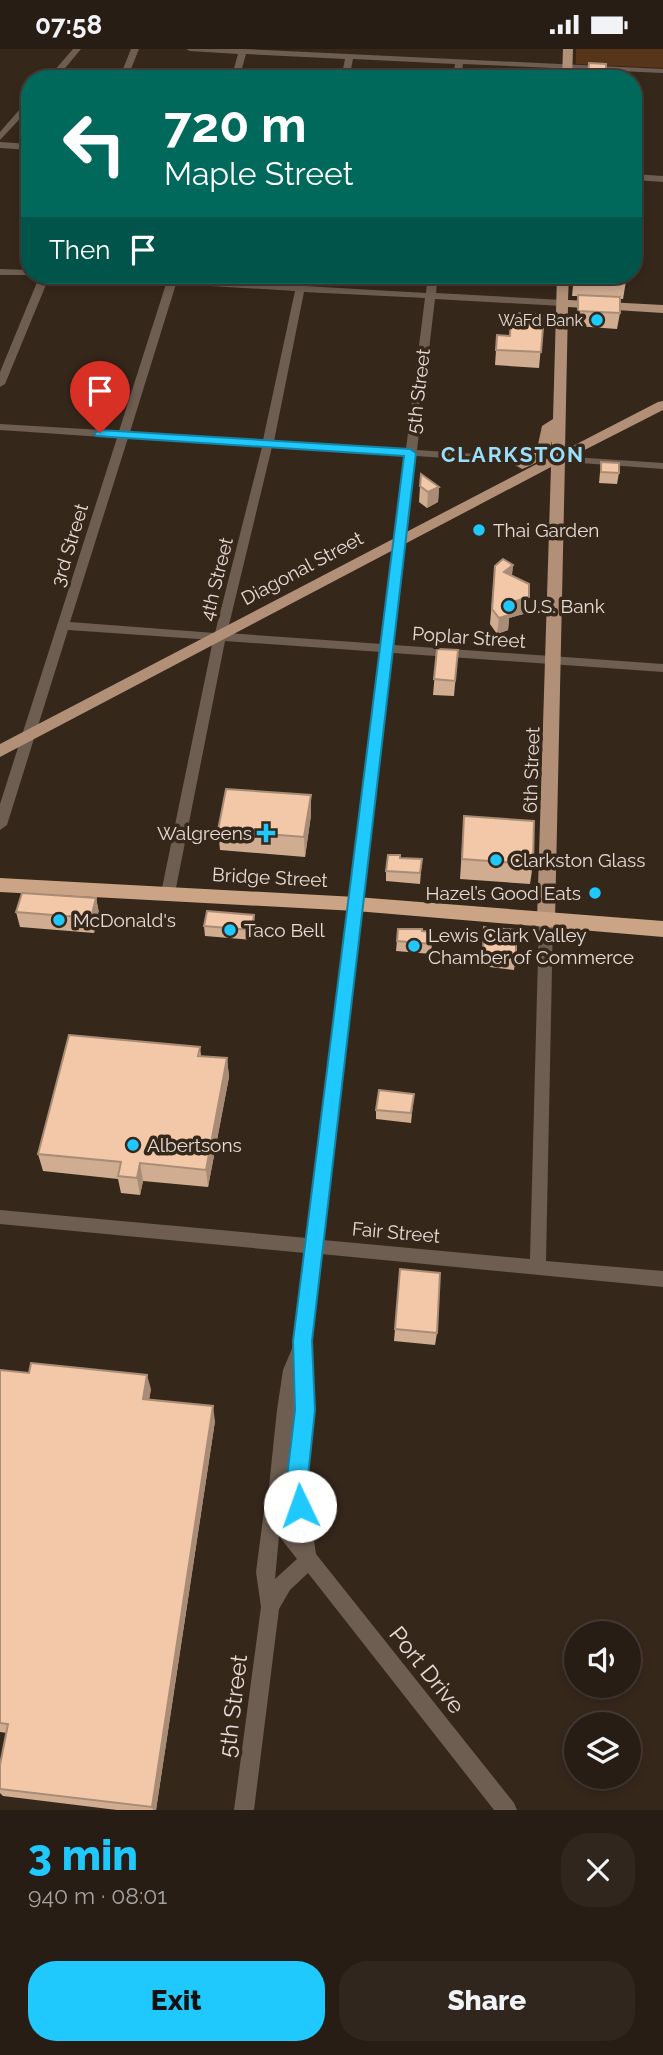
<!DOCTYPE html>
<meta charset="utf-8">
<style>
body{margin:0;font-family:Raleway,sans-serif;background:#30261d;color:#f1f3f6;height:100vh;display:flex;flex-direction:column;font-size:26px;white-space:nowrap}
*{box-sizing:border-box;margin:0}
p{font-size:23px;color:#a5a2a0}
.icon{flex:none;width:38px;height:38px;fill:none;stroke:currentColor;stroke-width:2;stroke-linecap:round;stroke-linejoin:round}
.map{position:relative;height:1761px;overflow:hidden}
.details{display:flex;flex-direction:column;background:#281d14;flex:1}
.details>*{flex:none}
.banner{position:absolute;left:21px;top:21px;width:621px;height:214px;border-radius:28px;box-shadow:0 4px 10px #0003,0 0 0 2px #443b34;background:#00695c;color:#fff;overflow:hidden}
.controls{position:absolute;left:564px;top:1572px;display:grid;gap:14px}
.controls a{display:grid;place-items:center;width:77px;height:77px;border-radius:50%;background:#281d14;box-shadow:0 4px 10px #0003,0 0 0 2px #443b34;font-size:35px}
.pin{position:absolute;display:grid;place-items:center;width:60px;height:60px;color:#fff;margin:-72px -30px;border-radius:50% 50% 50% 0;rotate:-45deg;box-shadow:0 0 7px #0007}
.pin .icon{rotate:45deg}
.me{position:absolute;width:77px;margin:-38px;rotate:357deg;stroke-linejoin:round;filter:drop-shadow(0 0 5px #0008)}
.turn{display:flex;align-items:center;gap:24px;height:147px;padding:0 28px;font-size:32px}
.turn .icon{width:91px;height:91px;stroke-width:2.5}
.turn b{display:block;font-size:49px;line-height:60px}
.then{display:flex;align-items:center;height:66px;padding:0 28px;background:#0003;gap:14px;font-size:26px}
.round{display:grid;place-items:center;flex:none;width:74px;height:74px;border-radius:28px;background:#30261d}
.headline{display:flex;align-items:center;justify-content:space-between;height:119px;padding:0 28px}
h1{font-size:42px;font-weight:800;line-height:52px;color:#20c9fd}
.cta{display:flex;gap:14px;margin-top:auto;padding:14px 28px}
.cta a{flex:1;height:80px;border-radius:28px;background:#20c9fd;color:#111;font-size:28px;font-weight:800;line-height:80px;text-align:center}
.cta a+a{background:#30261d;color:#f1f3f6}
.status{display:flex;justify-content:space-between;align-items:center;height:49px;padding:0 35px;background:#281d14;direction:ltr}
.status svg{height:19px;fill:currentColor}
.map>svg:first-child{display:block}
.green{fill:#56351a}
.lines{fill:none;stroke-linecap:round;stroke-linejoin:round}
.minor{fill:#6e5e52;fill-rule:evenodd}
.major{fill:#b19077;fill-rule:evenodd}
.highway{fill:#cba485;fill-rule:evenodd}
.wall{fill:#d0ac91}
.shaded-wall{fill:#a98c76}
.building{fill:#f2c8a9;stroke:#a98c76;stroke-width:2}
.route{fill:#20c9fd;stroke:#1583a4;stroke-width:2}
.poi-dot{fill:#20c9fd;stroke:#36271b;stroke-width:2.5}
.labels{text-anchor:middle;stroke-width:7;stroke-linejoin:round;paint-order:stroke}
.far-poi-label{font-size:16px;fill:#e7dcd5;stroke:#36271b;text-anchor:end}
.street-label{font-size:19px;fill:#e7dcd5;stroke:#36271b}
.poi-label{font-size:19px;fill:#e7dcd5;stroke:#36271b;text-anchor:start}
.far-district-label{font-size:21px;font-weight:bold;letter-spacing:2px;fill:#99dffb;stroke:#36271b}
.near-street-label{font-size:23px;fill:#e7dcd5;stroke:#36271b}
</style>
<div class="status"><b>07:58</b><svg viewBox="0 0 49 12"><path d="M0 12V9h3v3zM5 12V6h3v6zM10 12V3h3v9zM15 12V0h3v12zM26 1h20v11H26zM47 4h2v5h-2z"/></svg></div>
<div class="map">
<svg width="663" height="1761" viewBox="0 0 663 1761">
<rect width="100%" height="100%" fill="#36271b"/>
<path class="green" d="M576 0H663V19L576 15Z"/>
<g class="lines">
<path class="minor" d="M73 0H81L56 30H47Z
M131 0H139L127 30H119Z
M186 0H244L663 20V24L463 15 461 30H453L455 15 353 10 349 30H341L345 10 246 5 239 30H231L238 5 190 2Z
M27 52H30V59L0 91V83Z
M0 93 30 95V101L0 99Z
M634 125 663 127V133L634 131Z
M0 220 30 221V226H34H0Z
M40 226H50L5 335 0 338V323Z
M52 226 168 229 169 226H179L178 230 296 236 298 226H308L305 237 426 244 428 226H438L436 244 562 251 567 254 562 257 435 250 417 401 476 405 481 408 476 411 416 407 394 596 663 615V623L393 604 323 1191 530 1210 539 870 541 866H551L553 870 546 1212 663 1222V1238L321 1205 310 1292 314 1361 306 1437 316 1505 514 1754 517 1761H494L308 1524 290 1541 279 1560 254 1761H234L261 1558 256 1523 265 1454 268 1447 277 1361 283 1321 294 1295 305 1204 0 1175V1161L307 1189 381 603 225 592 175 844 168 849 161 844 213 591 68 581 7 776 0 781V755L117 389 0 381V375L119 382 166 235 57 229ZM176 235 295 242 263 391 130 383ZM304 243 425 249 406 400 274 392ZM128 389 262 398 215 584 70 573ZM272 398 405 407 382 595 227 584ZM296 1352 288 1437 294 1477 285 1442ZM279 1487 297 1510 275 1530Z
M557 407 663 414V420L553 412 552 410Z"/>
<path class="major" d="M563 0H573L572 30H562Z
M557 226H569L568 251 663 256V264L568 258 565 401 658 353 663 352V361L565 411 555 870 552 875H540L537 870 551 418 0 708V695L552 407V392C549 407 536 415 522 420L515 416 537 400 542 377 553 370Z"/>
<path class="highway" d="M0 829 356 848 663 872V888L356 862 0 843Z"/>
</g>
<path class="wall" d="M589 14 606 26 605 30H587Z
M574 226H626V232L623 250H620V264L617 280 576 277 578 247H572Z
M544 266 539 319 495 316 497 286 509 287Z
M601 413 619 424 617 435 599 434Z
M420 437 439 438 438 453 427 459 419 453Z
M513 516 512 526 529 548 527 564 509 569 508 581 497 585 490 575 495 517Z
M437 600 458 601 454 647 433 646Z
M311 766 305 808 220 801 218 781Z
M464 767 533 815 530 835 460 830Z
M422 810 420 835 386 832V822Z
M96 849 99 864 94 884 20 878 16 863Z
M255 876 253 891 205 887 204 877Z
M484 878 516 907 514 921 481 917Z
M398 880 433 883 431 905 396 902Z
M200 998 201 1007 227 1009 229 1028 208 1138 143 1132 140 1146 121 1144 118 1130 43 1122 38 1105Z
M414 1045 411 1074 376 1070V1061Z
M400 1220 437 1284 435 1296 394 1292Z
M0 1321 151 1340 149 1351 215 1372 156 1761H117L3 1747 0 1744V1716L7 1684 0 1683Z"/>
<path class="shaded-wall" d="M439 438 438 453 427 459 428 443Z
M513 516 511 531 504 523Z
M529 548 527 564 509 569 508 581 497 585 499 569 503 556Z
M311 746V766L305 808 304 788Z
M96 849 99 864 94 884 91 869Z
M254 866 255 876 253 891 252 881Z
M227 1009 229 1028 208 1138 206 1121Z
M140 1114 143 1132 140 1146 137 1129Z
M147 1326 151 1340 146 1365 143 1350Z
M213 1357 215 1372 156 1761H153L152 1758Z"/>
<path class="building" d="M589 14 606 15V26L588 25Z
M575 226H626V232L575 229Z
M578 246 620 248V264L578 262Z
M511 264 544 266 541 303 496 301 497 286 510 287Z
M601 413 619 414V424L601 423Z
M421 425 439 438 428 443 420 437Z
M503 510 513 516 504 523 529 535V548L503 556 509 566 499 569 492 560 495 517Z
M437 600 458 601 455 632 434 630Z
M226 740 311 746 304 788 218 781Z
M464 767 534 772 533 815 462 810Z
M388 806H400V809L422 810 420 824 386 822Z
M22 844 96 849 91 869 16 863Z
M207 862 254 866 252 881 204 877Z
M484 878 516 881V907L483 903Z
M398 880H422V882L433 883 432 895 397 892Z
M69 986 200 998 198 1007 227 1009 206 1121 140 1114 137 1129 118 1127 121 1113 38 1105Z
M379 1041 414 1045 411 1064 376 1061Z
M400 1220 440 1224 437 1284 395 1280Z
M31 1314 147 1326 143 1350 213 1357 152 1758 0 1740V1716L8 1675 0 1674V1321L29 1324Z"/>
<path class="route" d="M100 381 410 400 416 404 312 1292 315 1361 307 1437 310 1457 307 1464 300 1467 293 1464 286 1437 295 1361 293 1292 404 407 96 387 94 384Z"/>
<g class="poi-dot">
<circle cx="597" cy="271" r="7"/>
<circle cx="479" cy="481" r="7"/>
<circle cx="509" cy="557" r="7"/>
<path d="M262.5 773.5h7v7h7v7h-7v7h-7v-7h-7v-7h7z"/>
<circle cx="496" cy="811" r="7"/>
<circle cx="595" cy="844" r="7"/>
<circle cx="59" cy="871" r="7"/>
<circle cx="230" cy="881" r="7"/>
<circle cx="414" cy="897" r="7"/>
<circle cx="133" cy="1096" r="7"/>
</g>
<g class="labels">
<g class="far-poi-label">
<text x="583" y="277">WaFd Bank</text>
</g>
<g class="street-label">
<text transform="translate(418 342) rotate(-83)" y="7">5th Street</text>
<text transform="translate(69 496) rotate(-73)" y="7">3rd Street</text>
<text transform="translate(302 519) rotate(-28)" y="7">Diagonal Street</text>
<text transform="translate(216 530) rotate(-76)" y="7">4th Street</text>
<text transform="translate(469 588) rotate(4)" y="7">Poplar Street</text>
<text transform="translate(531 721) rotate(-88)" y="7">6th Street</text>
<text transform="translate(270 828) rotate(3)" y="7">Bridge Street</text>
<text transform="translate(396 1183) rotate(5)" y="7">Fair Street</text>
</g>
<g class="poi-label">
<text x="493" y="488">Thai Garden</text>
<text x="523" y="564">U.S. Bank</text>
<text x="252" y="791" text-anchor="end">Walgreens</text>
<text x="510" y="818">Clarkston Glass</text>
<text x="581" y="851" text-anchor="end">Hazel’s Good Eats</text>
<text x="73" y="878">McDonald's</text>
<text x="244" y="888">Taco Bell</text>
<text x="428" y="893">Lewis Clark Valley<tspan x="428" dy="22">Chamber of Commerce</tspan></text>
<text x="147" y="1103">Albertsons</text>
</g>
<g class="far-district-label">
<text x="513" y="413">CLARKSTON</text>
</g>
<g class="near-street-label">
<text transform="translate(427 1621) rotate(51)" y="8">Port Drive</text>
<text transform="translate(233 1657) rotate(-83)" y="8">5th Street</text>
</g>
</g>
</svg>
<div class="controls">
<a><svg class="icon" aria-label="sound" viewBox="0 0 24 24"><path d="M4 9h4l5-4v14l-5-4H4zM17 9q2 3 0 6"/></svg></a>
<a><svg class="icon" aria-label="layers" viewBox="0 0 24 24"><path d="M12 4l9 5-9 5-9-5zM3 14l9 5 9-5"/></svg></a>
</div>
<div class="pin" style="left:100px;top:384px;background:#d93025"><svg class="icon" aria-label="arrive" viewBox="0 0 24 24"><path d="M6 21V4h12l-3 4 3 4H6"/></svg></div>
<svg class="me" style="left:300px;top:1457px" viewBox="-20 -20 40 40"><circle r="19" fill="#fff"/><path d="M0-13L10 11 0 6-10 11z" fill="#20c9fd"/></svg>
<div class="banner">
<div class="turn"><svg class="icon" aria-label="left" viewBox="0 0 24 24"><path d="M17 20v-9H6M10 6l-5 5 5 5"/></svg><div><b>720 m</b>Maple Street</div></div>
<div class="then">Then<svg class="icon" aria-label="arrive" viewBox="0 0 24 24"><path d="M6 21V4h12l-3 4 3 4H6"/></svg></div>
</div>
</div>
<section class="details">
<div class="headline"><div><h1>3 min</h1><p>940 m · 08:01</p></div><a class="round"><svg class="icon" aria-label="close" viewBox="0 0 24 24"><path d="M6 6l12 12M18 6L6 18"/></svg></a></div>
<div class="cta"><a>Exit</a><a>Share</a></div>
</section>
